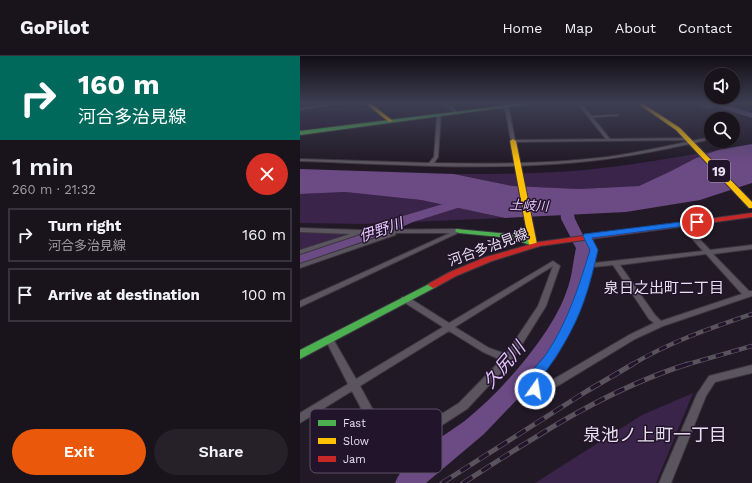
<!DOCTYPE html>
<meta charset="utf-8">
<style>
body{margin:0;font-family:"Work Sans","Noto Sans JP",sans-serif;background:#262029;color:#f1f3f6;height:100vh;display:flex;flex-direction:column;font-size:15px;white-space:nowrap}
*{box-sizing:border-box;margin:0}
p{font-size:13px;color:#9f9ea3}
.icon{flex:none;width:22px;height:22px;fill:none;stroke:currentColor;stroke-width:2;stroke-linecap:round;stroke-linejoin:round}
.map{position:relative;flex:1;overflow:hidden}
.panel{display:flex;flex-direction:column;background:#19131c;width:300px}
.panel>*{flex:none}
.banner{background:#00695c;color:#fff;overflow:hidden}
.buttons{position:absolute;left:404px;top:12px;display:grid;gap:8px}
.buttons a{display:grid;place-items:center;width:36px;height:36px;border-radius:50%;background:#19131c;box-shadow:0 1px 3px #0004,0 0 0 1px #37323b;font-size:20px}
.pin{position:absolute;display:grid;place-items:center;width:34px;height:34px;color:#fff;margin:-17px;border:2px solid #fff;border-radius:50%;box-shadow:0 1px 4px #0007}
.me{position:absolute;width:44px;margin:-22px;rotate:13deg;stroke-linejoin:round;filter:drop-shadow(0 0 3px #0008)}
.turn{display:flex;align-items:center;gap:14px;height:84px;padding:0 12px;font-size:18px}
.turn .icon{width:52px;height:52px;stroke-width:2.5}
.turn b{display:block;font-size:28px;line-height:34px}
.round{display:grid;place-items:center;flex:none;width:42px;height:42px;border-radius:21px;background:#262029}
.summary{display:flex;align-items:center;justify-content:space-between;height:68px;padding:0 12px}
h1{font-size:24px;font-weight:600;line-height:30px}
.action{display:flex;gap:8px;margin-top:auto;padding:8px 12px}
.action a{flex:1;height:46px;border-radius:24px;background:#ea580c;color:#fff;font-size:16px;font-weight:600;line-height:46px;text-align:center}
.action a+a{background:#262029;color:#f1f3f6}
ul{padding:0;list-style:none}
li{display:flex;align-items:center;gap:12px;height:54px;margin:0 8px 6px;padding:0 4px;border:2px solid #37323b;border-radius:0px}
li div{flex:1}
li b{display:block;font-size:15px}
li em{font-style:normal}
header{display:flex;align-items:center;gap:24px;box-sizing:border-box;height:56px;padding:0 20px;background:#19131c;border-bottom:1px solid #37323b}
header strong{font-size:19px}
nav{display:flex;gap:22px;margin-inline-start:auto;font-size:14px}
main{display:flex;flex:1;min-height:0}
.map>svg:first-child{display:block}
.built{fill:#271732}
.green{fill:#3a2449}
.water{fill:#6c4a84}
.lines{fill:none;stroke-linecap:round;stroke-linejoin:round}
.river{fill:#6c4a84;fill-rule:evenodd}
.lane-casing{stroke:#3c3641;stroke-width:3}
.street-casing{stroke:#3c3641;stroke-width:2}
.fast-casing{stroke:#3c3641;stroke-width:2}
.slow-casing{stroke:#3c3641;stroke-width:2}
.jam-casing{stroke:#3c3641;stroke-width:2}
.lane{stroke:#5b555f;stroke-width:2}
.street{fill:#5b555f;fill-rule:evenodd}
.fast{fill:#4caf50;fill-rule:evenodd}
.slow{fill:#ffc107;fill-rule:evenodd}
.jam{fill:#c62828;fill-rule:evenodd}
.rail-far1-casing{stroke:#58535d;stroke-width:4.5}
.rail-casing{stroke:#58535d;stroke-width:5}
.rail-far1{stroke:#22142b;stroke-width:3;stroke-dasharray:8;stroke-linecap:butt}
.rail{stroke:#22142b;stroke-width:3.5;stroke-dasharray:11;stroke-linecap:butt}
.route{fill:#1a73e8;stroke:#114b97}
.labels{text-anchor:middle;stroke-width:3;stroke-linejoin:round;paint-order:stroke}
.shield{fill:#22142b;stroke:#ada2b4;stroke-width:1}
.shield-label{font-size:13px;font-weight:bold;fill:#e8dfef}
.far-water-label{font-size:13px;font-style:italic;fill:#e2c4fa;stroke:#22142b}
.street-label{font-size:14px;fill:#e8dfef;stroke:#22142b}
.water-label{font-size:15px;font-style:italic;fill:#e2c4fa;stroke:#22142b}
.neighbourhood-label{font-size:15px;fill:#e8dfef;stroke:#22142b}
.near-water-label{font-size:18px;font-style:italic;fill:#e2c4fa;stroke:#22142b}
.near-neighbourhood-label{font-size:18px;fill:#e8dfef;stroke:#22142b}
.key{fill:#22142b;stroke:#5d5166;stroke-width:1}
.key-label{font-size:11px;fill:#e8dfef}
</style>
<header>
<strong>GoPilot</strong>
<nav><a>Home</a><a>Map</a><a>About</a><a>Contact</a></nav>
</header>
<main>
<section class="panel">
<div class="banner">
<div class="turn"><svg class="icon" aria-label="right" viewBox="0 0 24 24"><path d="M7 20v-9h11M14 6l5 5-5 5"/></svg><div><b>160 m</b>河合多治見線</div></div>
</div>
<div class="summary"><div><h1>1 min</h1><p>260 m · 21:32</p></div><a class="round" style="background:#d93025;color:#fff"><svg class="icon" aria-label="close" viewBox="0 0 24 24"><path d="M6 6l12 12M18 6L6 18"/></svg></a></div>
<ul>
<li><svg class="icon" aria-label="right" viewBox="0 0 24 24"><path d="M7 20v-9h11M14 6l5 5-5 5"/></svg><div><b>Turn right</b><p>河合多治見線</p></div><em>160 m</em></li>
<li><svg class="icon" aria-label="arrive" viewBox="0 0 24 24"><path d="M6 21V4h12l-3 4 3 4H6"/></svg><div><b>Arrive at destination</b></div><em>100 m</em></li>
</ul>
<div class="action"><a>Exit</a><a>Share</a></div>
</section>
<div class="map">
<svg width="452" height="427" viewBox="0 0 452 427">
<rect width="100%" height="100%" fill="#211926"/>
<path class="built" d="M45 47H61L84 64 78 67 0 77V59L17 58 20 53Z"/>
<path class="green" d="M418 94 396 102 371 115 339 130 279 133 213 130 154 118C198 118 241 118 285 114 330 109 374 102 418 94Z
M45 136 121 144 205 162 63 168 0 167V138Z
M0 176 44 177 41 180 0 194Z
M393 337 356 427H235L342 359Z"/>
<path class="water" d="M452 88V127L400 144 326 156 205 162 121 144 45 136 0 138V113L154 118 213 130 279 133 339 130 371 115 396 102 418 94Z"/>
<g class="lines">
<path class="river" d="M407 47H419L452 57V62Z
M163 142 167 143 169 146 167 149 113 166 93 175 0 208V198L83 169 103 160Z
M266 146 271 147 275 163 283 179 281 182 276 183 271 182 261 163 260 150 261 147Z
M280 183 285 184 290 192 285 234 273 261 249 302 229 331 184 378 126 427H95C106 399 144 381 167 363 202 335 253 277 267 234 272 221 273 206 276 192L273 187 275 184Z"/>
<g class="lane-casing">
<path id="lane" d="M290 61 318 59"/>
</g>
<g class="street-casing">
<path id="street" d="M34 47H43L0 54V52Z
M143 47H147L159 57 156 58Z
M204 47H208L215 84 306 83 277 47H281L310 83 389 82 391 83 389 84 213 86 211 85Z
M395 47H400L411 51 408 52Z
M139 58 141 59 138 101 134 107C191 108 249 108 307 101 342 96 376 88 411 81V83C360 95 308 105 255 108 170 114 85 108 0 105V103L129 107 134 101 137 59Z
M382 166 384 167 410 194 452 189V193L413 198 449 235H452V240L363 270 335 283 246 337 243 338 232 336 227 330C227 317 239 309 247 299 250 295 252 290 255 286 272 257 282 225 291 194L284 180 285 179H289L297 194 294 207 403 195 380 169 379 168ZM406 198 442 238 361 265 355 259 320 209ZM313 209 349 263 354 267 329 279 242 330 238 329C235 320 250 309 255 302 272 274 284 242 293 211Z
M0 172 60 174 159 173 162 175 0 251V245L150 177H96L95 179 0 212V208L88 178H58L57 179 0 198V194L50 178 0 176Z
M253 205 260 210 246 250 211 306 167 353 94 400 90 401 86 400 52 335 0 367V357L48 328 25 283 26 281 29 280 32 281 56 323 143 271 102 245 101 243 102 241H108L149 267ZM253 210 238 250 206 298 189 292 155 271ZM149 275 183 296 201 304 159 347 92 389 60 330Z
M452 309V317L415 326 406 340 371 427H359L397 338 409 320Z"/>
</g>
<g class="fast-casing">
<path id="fast" d="M226 47H238L0 79V75Z
M156 173 211 178 236 186 237 188 233 190 210 182 159 177 155 175Z
M133 226 138 229 136 231 0 303V294Z"/>
</g>
<g class="slow-casing">
<path id="slow" d="M65 47H70L93 65 89 66Z
M337 47H342L380 72 452 146V152H449L376 74Z
M213 83 216 85 237 188 233 190 229 188 210 85Z"/>
</g>
<g class="jam-casing">
<path id="jam" d="M452 157V161L240 190 192 205 156 220 136 231 133 232 128 229 130 227 150 216 186 201 239 186Z"/>
</g>
<use href="#lane" class="lane"/>
<use href="#street" class="street"/>
<use href="#fast" class="fast"/>
<use href="#slow" class="slow"/>
<use href="#jam" class="jam"/>
<g class="rail-far1-casing">
<path id="rail-far1" d="M331 309C372 285 408 273 452 258
M385 309 452 290"/>
</g>
<g class="rail-casing">
<path id="rail" d="M142 427 287 335 333 308
M163 427C235 381 305 334 388 308"/>
</g>
<use href="#rail-far1" class="rail-far1"/>
<use href="#rail" class="rail"/>
</g>
<linearGradient id="sky" x2="0" y2="1"><stop stop-color="#120e15"/><stop offset="0.44" stop-color="#3d3e52"/><stop offset="1" stop-color="#3d3e52" stop-opacity="0"/></linearGradient>
<rect width="452" height="107" fill="url(#sky)"/>
<path class="route" d="M397 164H400V168L292 182 298 194C294 211 290 228 284 245 274 274 257 301 238 326L241 333 239 337 235 338 230 337 226 330C227 316 240 308 247 297 268 265 279 230 290 194L283 180 284 178Z"/>
<g class="labels">
<rect class="shield" x="408" y="104" width="22" height="22" rx="3"/>
<g class="shield-label">
<text x="419" y="120">19</text>
</g>
<g class="far-water-label">
<text transform="translate(229 149) rotate(2)" y="5">土岐川</text>
</g>
<g class="street-label">
<text transform="translate(188 191) rotate(-20)" y="5">河合多治見線</text>
</g>
<g class="water-label">
<text transform="translate(81 174) rotate(-19)" y="5">伊野川</text>
</g>
<g class="neighbourhood-label">
<text x="364" y="237">泉日之出町二丁目</text>
</g>
<g class="near-water-label">
<text transform="translate(204 309) rotate(-50)" y="6">久尻川</text>
</g>
<g class="near-neighbourhood-label">
<text x="355" y="385">泉池ノ上町一丁目</text>
</g>
</g>
<rect x="10" y="353" width="132" height="64" rx="6" class="key"/>
<rect x="18" y="364" width="18" height="6" fill="#4caf50"/>
<rect x="18" y="382" width="18" height="6" fill="#ffc107"/>
<rect x="18" y="400" width="18" height="6" fill="#c62828"/>
<g class="key-label">
<text x="43" y="371">Fast</text>
<text x="43" y="389">Slow</text>
<text x="43" y="407">Jam</text>
</g>
</svg>
<div class="buttons">
<a><svg class="icon" aria-label="sound" viewBox="0 0 24 24"><path d="M4 9h4l5-4v14l-5-4H4zM17 9q2 3 0 6"/></svg></a>
<a><svg class="icon" aria-label="search" viewBox="0 0 24 24"><circle cx="10" cy="10" r="6"/><path d="M15 15l6 6"/></svg></a>
</div>
<div class="pin" style="left:397px;top:166px;background:#d93025"><svg class="icon" aria-label="arrive" viewBox="0 0 24 24"><path d="M6 21V4h12l-3 4 3 4H6"/></svg></div>
<svg class="me" style="left:235px;top:333px" viewBox="-20 -20 40 40"><circle r="17" fill="#1a73e8" stroke="#fff" stroke-width="3"/><path d="M0-11L8 9 0 5-8 9z" fill="#fff"/></svg>
</div>
</main>
